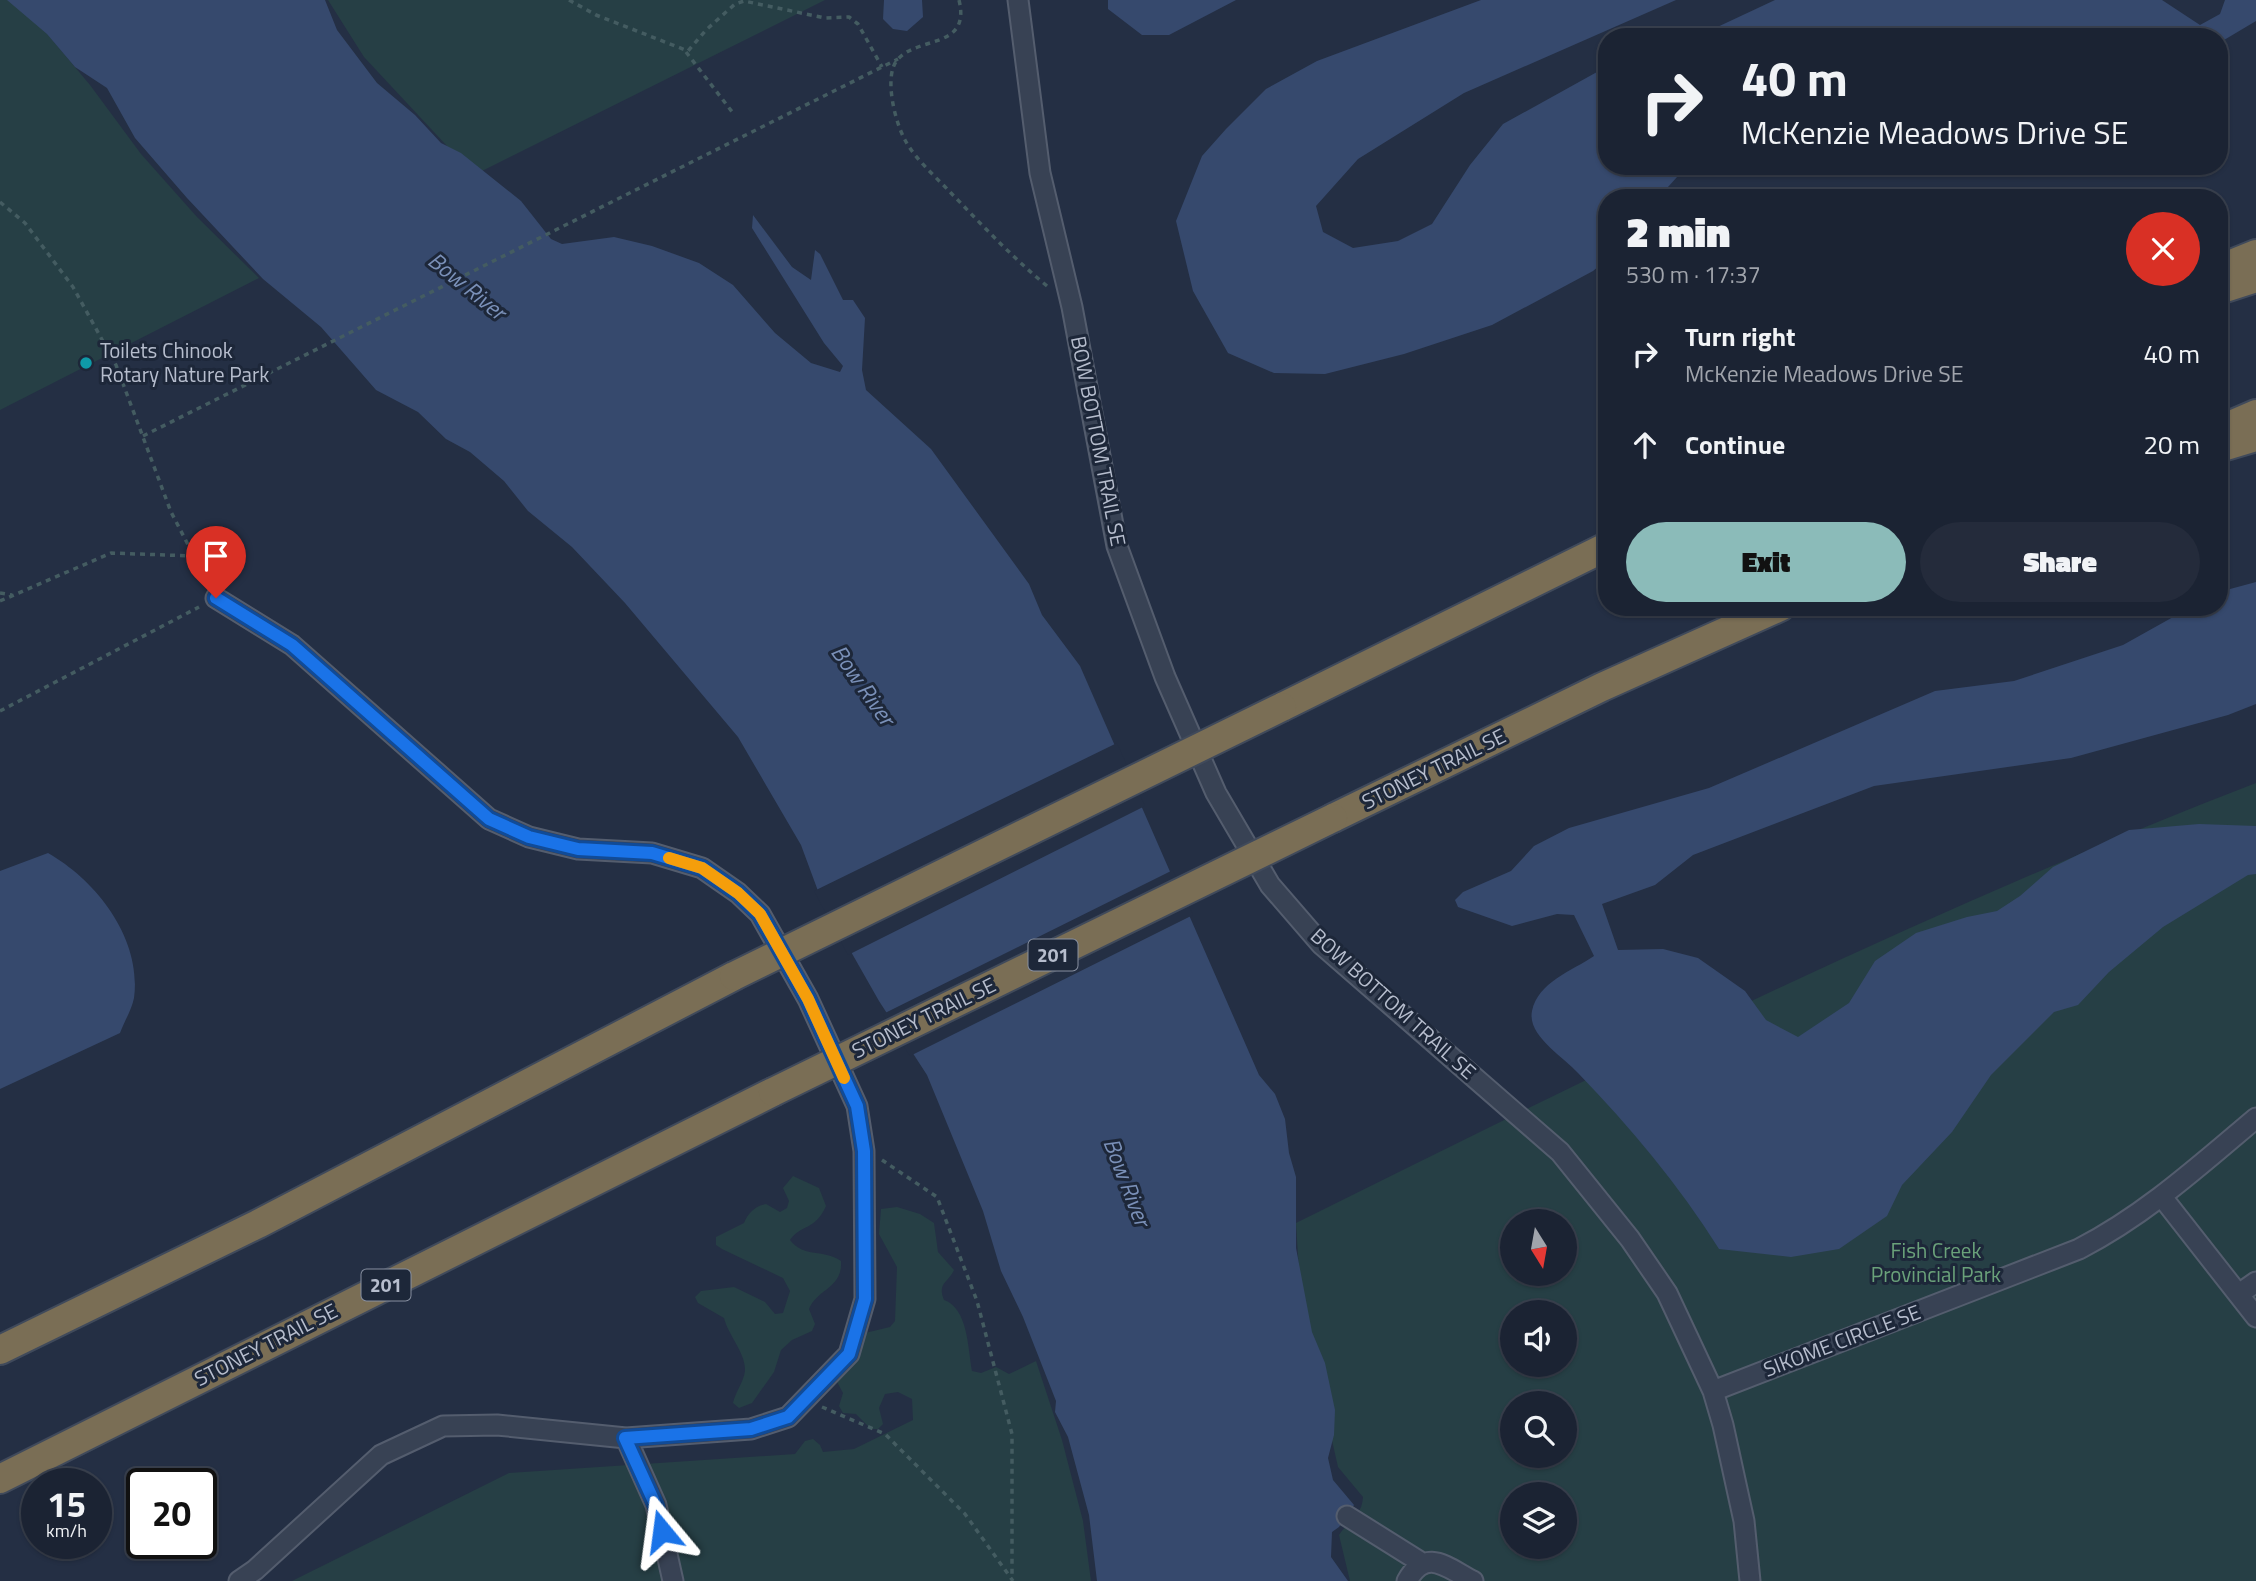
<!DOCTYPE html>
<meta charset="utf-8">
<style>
body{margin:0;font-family:"Titillium Web",sans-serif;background:#242b3b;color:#f1f3f6;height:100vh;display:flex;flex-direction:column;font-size:26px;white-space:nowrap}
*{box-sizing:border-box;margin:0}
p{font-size:23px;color:#a0a4ac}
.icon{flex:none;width:38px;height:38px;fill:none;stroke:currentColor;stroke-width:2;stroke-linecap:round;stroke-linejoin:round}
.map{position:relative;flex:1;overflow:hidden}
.details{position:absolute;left:1598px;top:189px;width:630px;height:427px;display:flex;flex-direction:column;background:#1b2333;border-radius:28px;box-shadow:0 2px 5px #0004,0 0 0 2px #39404e}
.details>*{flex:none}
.banner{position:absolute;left:1598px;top:28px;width:630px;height:147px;border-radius:28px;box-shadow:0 2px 5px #0004,0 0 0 2px #39404e;background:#1b2333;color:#f1f3f6;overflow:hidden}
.needle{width:46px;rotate:169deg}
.tools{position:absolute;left:1500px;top:1209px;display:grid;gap:14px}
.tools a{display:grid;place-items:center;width:77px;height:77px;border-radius:50%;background:#1b2333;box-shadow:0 2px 5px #0004,0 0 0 2px #39404e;font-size:35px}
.speed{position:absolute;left:21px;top:1468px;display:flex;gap:14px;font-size:35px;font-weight:700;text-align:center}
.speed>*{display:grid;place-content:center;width:91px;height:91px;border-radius:50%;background:#1b2333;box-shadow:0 2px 5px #0004,0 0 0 2px #39404e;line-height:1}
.speed small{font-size:18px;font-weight:400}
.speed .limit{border:4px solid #111;border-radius:10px;background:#fff;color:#111}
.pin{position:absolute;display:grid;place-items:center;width:60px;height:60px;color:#fff;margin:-72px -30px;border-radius:50% 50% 50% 0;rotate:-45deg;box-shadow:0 0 7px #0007}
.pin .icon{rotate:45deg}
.me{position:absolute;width:77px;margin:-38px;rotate:344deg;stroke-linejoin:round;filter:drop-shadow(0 0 5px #0008)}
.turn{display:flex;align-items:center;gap:24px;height:147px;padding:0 28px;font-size:32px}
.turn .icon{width:91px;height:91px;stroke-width:2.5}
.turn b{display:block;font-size:49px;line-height:60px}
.round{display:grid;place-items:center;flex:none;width:74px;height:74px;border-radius:37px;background:#242b3b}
.head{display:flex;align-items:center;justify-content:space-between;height:119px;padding:0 28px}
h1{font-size:42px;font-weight:800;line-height:52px}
.button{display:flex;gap:14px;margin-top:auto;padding:14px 28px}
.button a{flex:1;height:80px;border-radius:42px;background:#8bbbb9;color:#111;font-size:28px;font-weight:800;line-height:80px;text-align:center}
.button a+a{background:#242b3b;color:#f1f3f6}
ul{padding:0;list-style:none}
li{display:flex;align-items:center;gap:21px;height:91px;padding:0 28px}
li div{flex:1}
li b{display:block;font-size:26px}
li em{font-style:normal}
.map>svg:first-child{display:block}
.green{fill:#263f45;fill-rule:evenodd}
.water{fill:#36496d}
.pier{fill:#242f44}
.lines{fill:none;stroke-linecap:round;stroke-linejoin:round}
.minor-casing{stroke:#545d6e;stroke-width:23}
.highway-casing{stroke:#404a5b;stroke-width:32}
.path{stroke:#445c61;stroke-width:3.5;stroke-dasharray:5 5;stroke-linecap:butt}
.minor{stroke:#384254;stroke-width:19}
.highway{stroke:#7a6e55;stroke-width:28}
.highway-bridge-casing{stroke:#404a5b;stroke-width:32;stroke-linecap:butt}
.highway-bridge{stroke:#7a6e55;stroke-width:28}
.route-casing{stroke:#114b97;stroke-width:18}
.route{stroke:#1a73e8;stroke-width:12}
.slow{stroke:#f59e0b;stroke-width:12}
.culture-dot{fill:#0f9aa8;stroke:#1d2739;stroke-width:2.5}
.labels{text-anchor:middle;stroke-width:6;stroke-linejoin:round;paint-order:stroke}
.shield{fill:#1d2739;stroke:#8890a1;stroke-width:2}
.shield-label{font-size:19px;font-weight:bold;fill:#b6bdcd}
.poi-label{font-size:21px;fill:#b6bdcd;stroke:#1d2739;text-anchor:start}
.street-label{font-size:21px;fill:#b6bdcd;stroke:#1d2739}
.park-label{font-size:21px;fill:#6aa17a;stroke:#1d2739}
.water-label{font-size:23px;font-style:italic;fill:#7a90b8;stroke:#1d2739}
</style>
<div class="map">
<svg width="2256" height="1581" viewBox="0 0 2256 1581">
<rect width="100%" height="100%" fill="#242f44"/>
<path class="green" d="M0 0H12L44 30 90 85 141 154 197 217 259 278 0 410Z
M328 0H825L474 175 364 57Z
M2256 783V1581H1350L1339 1535C1349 1520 1362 1516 1363 1497L1338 1467 1301 1303 1296 1223C1612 1066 1927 910 2256 783ZM1512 1222H1564V1274H1512ZM1512 1312H1564V1365H1512ZM1512 1404H1564V1456H1512ZM1512 1494H1564V1547H1512Z
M793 1176 819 1188 826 1206C815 1231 801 1224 790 1240 803 1258 825 1249 841 1261 843 1288 817 1289 809 1309L815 1324 812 1331 792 1340 781 1350 774 1372 752 1403 739 1408 733 1403C735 1393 744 1381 745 1371 746 1353 728 1335 724 1318L698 1303 695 1297 701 1291 734 1287 765 1302 775 1314 783 1313 790 1291 783 1278 722 1249 716 1245V1237L744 1223C748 1213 755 1206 766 1204L780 1212 787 1208 789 1201 783 1188Z
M897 1207 920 1214 934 1223 938 1252 954 1270C948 1283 937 1283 944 1300 968 1308 968 1349 972 1371L981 1373 996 1367 1009 1374 1036 1361 1062 1440 1083 1521 1091 1581H292L509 1473 795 1454 805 1441 813 1439 820 1445 823 1452 854 1449 913 1420 912 1399 898 1392 885 1394 879 1408 883 1424 878 1429H871L856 1414 843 1413 839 1406 843 1393 835 1378 865 1333 890 1327 895 1321 897 1267 879 1234 881 1209Z"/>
<path class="water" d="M7 0H325L337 30 377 83 415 115 441 143 461 153 521 201 551 239 562 244 614 237 652 246 699 263 733 285 775 333 811 363 840 372 843 366 824 343 752 228 753 215 792 267 811 280 815 250 820 254 843 300H853L865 318 862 370 866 390 931 449 1029 584 1042 615 1080 666 1259 1075 1275 1094 1285 1119 1289 1153 1296 1177V1248L1312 1332 1325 1363 1335 1410 1334 1435 1328 1458 1333 1480 1354 1505 1339 1527 1332 1532 1331 1557 1348 1581H1097L1089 1515 1068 1437 1055 1412 1056 1401 1023 1317 1001 1271 983 1211 927 1075 879 1001 821 899 801 845 738 737 625 603 572 547 528 511 504 481 470 452 446 439 418 412 376 390 321 327 263 279 187 198 135 138 107 88 75 67 47 34Z
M884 0H922L923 17 907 31 893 29 883 19Z
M1108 0H1236L1169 35H1142L1108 9Z
M1481 0H1676L1464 93 1358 159 1316 206 1323 232 1353 248 1398 241 1432 224 1470 165 1503 124 1606 67V166H1687L1658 198H1606V260L1593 271 1492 325 1404 354 1325 374 1274 373 1228 353 1193 291 1176 221 1202 156 1226 129 1266 89 1317 61Z
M1775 0H2162L2200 25 2220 14 2225 0H2256V21L2219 43V37H1963L1892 27H1842L1828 37H1696Z
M2256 582V704L2228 715 2071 758 1874 786 1693 855 1655 885 1602 904 1618 950 1663 949 1698 958 1745 991 1766 1020 1798 1037 1849 1003 1875 961 1916 933 1967 917 1997 911 2020 896 2053 867 2129 830 2199 824 2256 826V874L2248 875 2163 927 2109 972 2078 1005 2054 1012 1991 1075 1952 1132 1902 1185 1887 1216 1839 1249 1791 1257 1719 1249C1678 1184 1631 1128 1578 1073 1564 1057 1527 1036 1532 1011 1538 982 1572 971 1594 956L1574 915 1557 914 1512 926 1458 907 1455 900 1463 892 1511 871 1534 846 1569 828 1709 788 1935 691 2014 681 2123 645 2191 607H2219V592Z
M48 853C97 881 142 939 134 998 132 1009 124 1022 120 1033L0 1089V871Z"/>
<path class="pier" d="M1117 743 1145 806 848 955 814 891Z
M1173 870 1193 915 910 1056 883 1014Z"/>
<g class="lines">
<g class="minor-casing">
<path id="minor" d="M1018 0 1040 173 1072 307 1117 546 1165 677 1216 793 1270 885 1321 944 1560 1152 1630 1239 1667 1293 1713 1391 1723 1425 1744 1521 1750 1581
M216 598 292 645 489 819 529 837 578 849 652 853 702 868 738 893 760 914 808 999 857 1106 864 1151 865 1299 849 1354 788 1417 751 1429 626 1438 497 1425 443 1426 381 1455 255 1570 239 1581
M2162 1197 2256 1317
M2239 1294 2256 1282
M1713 1391 2079 1249C2145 1215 2199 1166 2256 1118
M626 1438 656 1505 673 1581
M1347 1516 1422 1563
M1407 1581C1426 1547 1446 1567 1473 1581"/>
</g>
<g class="highway-casing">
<path id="highway" d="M2219 269 2256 254
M2219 290 2256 278
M2219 430 2256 414
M2219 448 2256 437
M1282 707 1606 547
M1333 818 1602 687 1780 607
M0 1350 258 1224 734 976
M0 1479 773 1092"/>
</g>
<path class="path" d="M569 0 596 15 688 51 706 30 735 4 744 1 825 18 849 17 858 24 882 67
M959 0C971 49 919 36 898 59 883 75 895 122 905 140 915 159 936 177 951 193 982 225 1012 257 1047 286
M686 52 733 113
M0 202 25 223 73 287 116 365 171 512 208 583
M143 436 898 59
M0 593 12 595
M0 601 111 553 193 556
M0 711 199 607
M882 1160 937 1197 977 1301 1012 1434V1578
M822 1407 885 1434 965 1514 1013 1581"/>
<use href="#minor" class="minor"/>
<use href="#highway" class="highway"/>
<g class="highway-bridge-casing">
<path id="highway-bridge" d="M734 976 1282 707
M773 1092 1333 818"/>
</g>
<use href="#highway-bridge" class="highway-bridge"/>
</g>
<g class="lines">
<g class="route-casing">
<path id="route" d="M216 598 292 645 489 819 529 837 578 849 652 853 702 868 738 893 760 914 808 999 857 1106 864 1151 865 1299 849 1354 788 1417 751 1429 625 1438 656 1506 662 1531"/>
</g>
<use href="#route" class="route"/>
<path class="slow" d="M669 858 702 868 738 893 760 914 808 999 844 1078"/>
</g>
<circle class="culture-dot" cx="86" cy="363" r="7"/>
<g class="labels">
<g class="shield">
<rect x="1028.5" y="939.5" width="49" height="31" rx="5"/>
<rect x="361.5" y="1269.5" width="49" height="31" rx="5"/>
</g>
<g class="shield-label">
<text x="1053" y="962">201</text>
<text x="386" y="1292">201</text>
</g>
<g class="poi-label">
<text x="100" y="358">Toilets Chinook<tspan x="100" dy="24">Rotary Nature Park</tspan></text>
</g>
<g class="street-label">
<text transform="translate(1098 441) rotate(79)" y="7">BOW BOTTOM TRAIL SE</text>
<text transform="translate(1434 769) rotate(-26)" y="7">STONEY TRAIL SE</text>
<text transform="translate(1393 1004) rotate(42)" y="7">BOW BOTTOM TRAIL SE</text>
<text transform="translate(924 1018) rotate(-26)" y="7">STONEY TRAIL SE</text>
<text transform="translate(1842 1341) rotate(-21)" y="7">SIKOME CIRCLE SE</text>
<text transform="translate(266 1345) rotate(-27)" y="7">STONEY TRAIL SE</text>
</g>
<g class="park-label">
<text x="1936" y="1258">Fish Creek<tspan x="1936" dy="24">Provincial Park</tspan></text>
</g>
<g class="water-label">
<text transform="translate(467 286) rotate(39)" y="8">Bow River</text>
<text transform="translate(863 685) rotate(55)" y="8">Bow River</text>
<text transform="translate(1127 1182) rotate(69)" y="8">Bow River</text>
</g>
</g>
</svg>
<div class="tools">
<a><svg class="needle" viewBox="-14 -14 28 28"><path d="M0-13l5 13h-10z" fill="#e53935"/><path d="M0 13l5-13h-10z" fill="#a0a4ac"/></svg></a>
<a><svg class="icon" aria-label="sound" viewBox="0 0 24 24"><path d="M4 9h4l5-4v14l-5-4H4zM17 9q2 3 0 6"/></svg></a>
<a><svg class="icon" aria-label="search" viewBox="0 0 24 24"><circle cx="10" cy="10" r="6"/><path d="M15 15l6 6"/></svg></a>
<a><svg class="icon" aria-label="layers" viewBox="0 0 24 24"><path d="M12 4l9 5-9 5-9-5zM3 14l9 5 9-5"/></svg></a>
</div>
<div class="speed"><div>15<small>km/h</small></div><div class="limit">20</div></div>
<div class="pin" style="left:216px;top:598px;background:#d93025"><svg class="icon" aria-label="arrive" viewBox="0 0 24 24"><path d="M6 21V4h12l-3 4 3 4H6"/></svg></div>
<svg class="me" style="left:662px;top:1531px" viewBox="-20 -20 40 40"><path d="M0-17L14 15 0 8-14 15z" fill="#1a73e8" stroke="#fff" stroke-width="4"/></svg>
<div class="banner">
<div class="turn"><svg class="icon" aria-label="right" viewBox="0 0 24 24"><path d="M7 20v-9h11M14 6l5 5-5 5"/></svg><div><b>40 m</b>McKenzie Meadows Drive SE</div></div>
</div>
<section class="details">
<div class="head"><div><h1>2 min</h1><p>530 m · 17:37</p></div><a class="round" style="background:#d93025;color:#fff"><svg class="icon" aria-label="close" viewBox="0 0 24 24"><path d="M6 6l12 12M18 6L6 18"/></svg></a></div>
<ul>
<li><svg class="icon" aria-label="right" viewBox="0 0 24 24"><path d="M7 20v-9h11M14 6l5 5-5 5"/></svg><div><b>Turn right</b><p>McKenzie Meadows Drive SE</p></div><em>40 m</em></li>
<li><svg class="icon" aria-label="ahead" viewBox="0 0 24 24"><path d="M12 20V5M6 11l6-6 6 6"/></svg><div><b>Continue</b></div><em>20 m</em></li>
</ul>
<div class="button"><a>Exit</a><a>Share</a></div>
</section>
</div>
